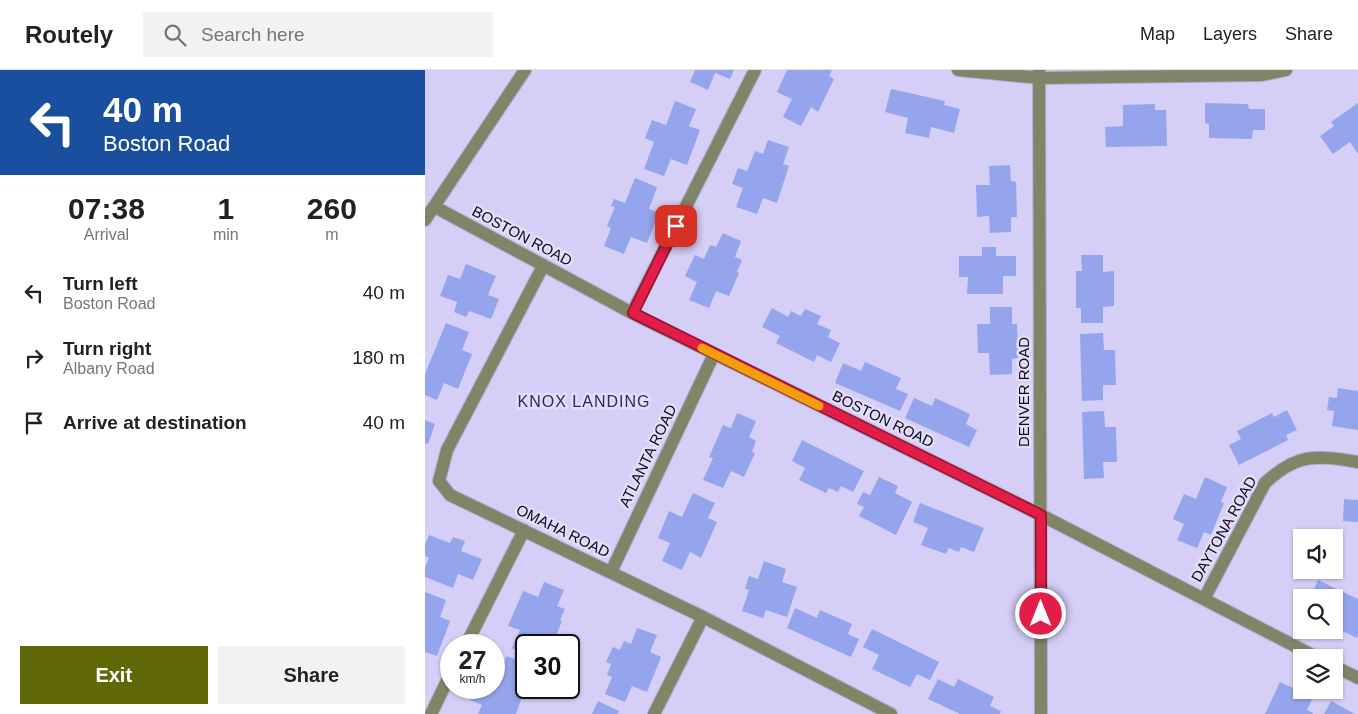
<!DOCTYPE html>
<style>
body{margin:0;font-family:Helvetica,sans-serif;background:#f2f2f2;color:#222;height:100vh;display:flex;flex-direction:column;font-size:19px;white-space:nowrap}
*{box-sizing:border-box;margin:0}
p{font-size:16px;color:#767676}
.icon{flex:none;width:28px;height:28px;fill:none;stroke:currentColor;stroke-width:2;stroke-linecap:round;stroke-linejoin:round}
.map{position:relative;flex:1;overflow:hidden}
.side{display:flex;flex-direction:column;background:#fff;width:425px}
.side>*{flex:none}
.hud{background:#1a4fa0;color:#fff;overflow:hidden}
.controls{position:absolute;left:868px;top:459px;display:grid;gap:10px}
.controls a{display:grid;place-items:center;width:50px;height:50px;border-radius:0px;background:#fff;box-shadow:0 1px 4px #0004;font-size:25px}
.speed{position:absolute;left:15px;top:564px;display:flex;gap:10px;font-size:25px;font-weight:700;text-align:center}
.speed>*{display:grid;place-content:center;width:65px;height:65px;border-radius:50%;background:#fff;box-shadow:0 1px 4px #0004;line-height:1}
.speed small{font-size:12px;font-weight:400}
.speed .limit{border:2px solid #111;border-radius:8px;background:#fff;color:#111}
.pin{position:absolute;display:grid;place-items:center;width:42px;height:42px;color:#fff;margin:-21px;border-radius:10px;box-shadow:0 2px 8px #0006}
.me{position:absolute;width:55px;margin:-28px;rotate:0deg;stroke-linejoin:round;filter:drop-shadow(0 0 4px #0008)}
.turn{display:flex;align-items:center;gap:18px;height:105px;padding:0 20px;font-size:22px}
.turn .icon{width:65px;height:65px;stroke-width:2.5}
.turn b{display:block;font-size:35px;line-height:42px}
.eta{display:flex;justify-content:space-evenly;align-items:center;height:85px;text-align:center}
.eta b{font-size:30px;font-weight:700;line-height:35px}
.button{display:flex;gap:10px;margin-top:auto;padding:10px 20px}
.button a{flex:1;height:58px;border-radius:0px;background:#606707;color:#fff;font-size:20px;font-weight:700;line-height:58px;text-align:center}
.button a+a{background:#f2f2f2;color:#222}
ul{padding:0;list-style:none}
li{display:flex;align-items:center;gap:15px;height:65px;padding:0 20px}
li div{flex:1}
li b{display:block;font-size:19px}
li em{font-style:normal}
header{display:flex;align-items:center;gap:30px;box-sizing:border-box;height:70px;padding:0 25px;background:#fff;border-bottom:1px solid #e0e0e0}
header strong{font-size:24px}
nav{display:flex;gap:28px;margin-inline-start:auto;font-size:18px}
.search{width:350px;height:45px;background:#f2f2f2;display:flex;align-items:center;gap:12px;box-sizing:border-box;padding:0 18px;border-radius:0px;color:#767676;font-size:19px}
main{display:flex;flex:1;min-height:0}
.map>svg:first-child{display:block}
.building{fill:#95a5ed}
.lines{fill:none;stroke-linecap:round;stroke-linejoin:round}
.minor-casing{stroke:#b1aacf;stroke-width:14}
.minor{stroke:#818568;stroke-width:12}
.route-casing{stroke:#92132f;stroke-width:12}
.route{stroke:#e11d48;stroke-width:9}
.slow{stroke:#f59e0b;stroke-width:9}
.labels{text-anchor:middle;stroke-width:5;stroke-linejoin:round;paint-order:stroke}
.street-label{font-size:15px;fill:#0f081f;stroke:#e2ddf8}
.neighbourhood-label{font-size:16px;letter-spacing:1px;fill:#35255a;stroke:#e2ddf8}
</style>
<header>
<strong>Routely</strong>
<div class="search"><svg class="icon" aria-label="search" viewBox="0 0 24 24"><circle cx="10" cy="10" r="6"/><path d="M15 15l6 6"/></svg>Search here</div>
<nav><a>Map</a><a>Layers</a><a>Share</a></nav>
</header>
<main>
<section class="side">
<div class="hud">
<div class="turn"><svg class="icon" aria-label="left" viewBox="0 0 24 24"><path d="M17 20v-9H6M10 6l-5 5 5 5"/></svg><div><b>40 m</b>Boston Road</div></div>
</div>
<div class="eta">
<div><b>07:38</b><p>Arrival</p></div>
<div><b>1</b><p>min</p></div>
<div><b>260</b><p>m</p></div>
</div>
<ul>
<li><svg class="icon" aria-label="left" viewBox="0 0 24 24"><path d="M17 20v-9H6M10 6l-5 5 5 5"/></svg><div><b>Turn left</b><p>Boston Road</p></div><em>40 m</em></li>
<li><svg class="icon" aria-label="right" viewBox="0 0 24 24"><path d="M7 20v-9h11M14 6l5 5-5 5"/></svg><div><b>Turn right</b><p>Albany Road</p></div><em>180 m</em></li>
<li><svg class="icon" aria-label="arrive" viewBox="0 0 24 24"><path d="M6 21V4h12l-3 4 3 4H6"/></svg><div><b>Arrive at destination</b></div><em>40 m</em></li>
</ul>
<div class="button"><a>Exit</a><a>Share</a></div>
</section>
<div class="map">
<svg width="933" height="644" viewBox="0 0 933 644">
<rect width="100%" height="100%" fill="#d5cef6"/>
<path class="building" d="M270 0H309L305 9 290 3 283 20 265 12Z
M362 0H407L404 6 409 9 393 42 386 37 376 56 358 47 367 29 352 22Z
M466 19 520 31 519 35 535 39 529 63 506 57 504 68 480 63 483 48 460 42Z
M250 31 271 39 264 56 275 60 262 95 246 89 239 106 219 99 229 72 220 68 227 50 241 55Z
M780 33 823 34 824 39H840V60H828L827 69 784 68V54L780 53Z
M933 33V84L925 72 908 84 895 66 909 56 906 52Z
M730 34V40H741L742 76 681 77 680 57 698 56V35Z
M343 70 364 77 358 94 364 96 352 133 338 128 332 144 311 137 318 118 307 114 313 98 322 101 330 81 338 84Z
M585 95 586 111 591 112 592 147H586V162L565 163 564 146 552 147 551 115H565L564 96Z
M210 108 232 117 224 139 234 143 222 173 206 167 199 184 179 176 186 158 182 156 190 137 186 136 189 129 200 133Z
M298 163 316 171 310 187 317 190 312 202 314 203 304 226 291 221 284 238 264 230 272 212 260 206 270 185 279 189 285 175 291 177Z
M557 177H571V186H591V206H578V224H542L543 207H534V186H557Z
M656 185H678V202L689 201V236L678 237V253H656V238H651V201H657Z
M41 194 71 206 63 225 74 229 66 249 44 241 41 247 29 242 32 232 15 226 23 205 35 209Z
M565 237H587V254H592L593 288 587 289V304L565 305 564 283H553L552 254H565Z
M347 238 363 247 366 241 376 246 380 239 396 246 392 254 406 260 403 267 415 273 406 292 392 285 389 292 351 273 355 266 337 257Z
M21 253 44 262 37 280 47 284 33 319 19 313 12 330 0 325V304Z
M678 263 679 280H690L691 315H678V330L657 331 655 264Z
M440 292 476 308 471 319 483 324 475 341 410 313 418 293 436 301Z
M913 318 933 321V360L907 356 909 341 902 340 904 327 912 328Z
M489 328 507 336 510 328 545 344 541 354 552 360 544 377 480 348Z
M862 340 872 360 861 365 863 370 814 395 804 375 816 369 812 361 847 343 849 347Z
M679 341 680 357H691L692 392H678L679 408 659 409 657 342Z
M312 343 331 351 324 367 331 371 327 382 330 383 319 407 306 401 298 418 278 410 288 388 284 387 298 355 306 358Z
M0 350 10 354 3 374 0 373Z
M377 370 439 401 428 422 416 416 413 422 404 418 401 423 374 410 380 398 367 391Z
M454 407 473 416 470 423 487 432 471 465 434 446 439 437 432 434 438 422 445 425Z
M780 407 802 417 796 432 799 433 786 465 779 462 772 478 752 470 759 454 748 449 759 424 771 429Z
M268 423 290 433 283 448 292 452 276 488 265 482 257 500 237 491 245 473 233 468 244 441 257 447Z
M919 429 933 430V452L918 451Z
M495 433 559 458 549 482 536 477 534 482 524 478 521 484 496 475 503 458 488 452Z
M4 465 25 473 28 467 40 471 36 481 57 489 48 510 33 504 28 518 0 507V498L4 488 0 486V474Z
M339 491 361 499 357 512 372 517 362 547 341 540 338 548 317 541 324 520 320 519 324 506 333 509Z
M893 510 933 529V565L932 568 909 557V528H885Z
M119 512 139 520 132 536 140 539 135 550 137 551 127 575 114 569 112 575H101V584L87 578 95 560 83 556 98 521 113 527Z
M0 522 21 530 15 547 25 551 12 586 0 582Z
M370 538 392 548 395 540 427 554 423 564 434 569 426 587 362 558Z
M212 558 232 565 225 582 236 587 222 622 207 616 200 632 180 624 187 607 182 605 186 594 181 592 188 577 195 580 199 571 206 574Z
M447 559 514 592 505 610 492 604 485 617 447 599 454 585 438 577Z
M82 586 101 594 95 610 101 613V615L91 644H53L57 635 45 630 50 618H69V600L70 598 75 600Z
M513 609 529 617 533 609 569 627 565 636 576 641 575 644H535L503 629Z
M855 612 870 619 874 612 876 613V620L891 621 882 640 889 644H840Z
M173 631 194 641 193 644H167Z
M906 631 930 644H899Z"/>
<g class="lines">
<g class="minor-casing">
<path id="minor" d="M533 0 615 8 837 5 861 0
M614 0 616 644
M10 137 207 243 616 445 893 588
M0 150 100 0
M118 196 22 380 14 411 25 425 278 547 466 644
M207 243 330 0
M186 502 289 284
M779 529 840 413C872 383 891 385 933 392
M41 575 99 460
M909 596 933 608
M6 644 26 603
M229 644 278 547"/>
</g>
<use href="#minor" class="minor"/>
</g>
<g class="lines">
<g class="route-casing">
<path id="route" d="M251 156 208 243 616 445V544"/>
</g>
<use href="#route" class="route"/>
<path class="slow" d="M277 278 394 336"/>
</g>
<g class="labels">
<g class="street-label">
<text transform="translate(97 166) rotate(28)" y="5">BOSTON ROAD</text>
<text transform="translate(599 322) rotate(-90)" y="5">DENVER ROAD</text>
<text transform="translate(458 349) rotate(26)" y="5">BOSTON ROAD</text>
<text transform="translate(223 386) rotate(-64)" y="5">ATLANTA ROAD</text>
<text transform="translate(799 459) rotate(-61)" y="5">DAYTONA ROAD</text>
<text transform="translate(138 461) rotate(26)" y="5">OMAHA ROAD</text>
</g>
<g class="neighbourhood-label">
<text x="159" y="337">KNOX LANDING</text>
</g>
</g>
</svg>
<div class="controls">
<a><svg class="icon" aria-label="sound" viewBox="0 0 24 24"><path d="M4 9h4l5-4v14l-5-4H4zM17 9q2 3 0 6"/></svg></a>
<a><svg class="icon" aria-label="search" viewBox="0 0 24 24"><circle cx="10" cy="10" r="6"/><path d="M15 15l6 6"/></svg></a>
<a><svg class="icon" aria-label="layers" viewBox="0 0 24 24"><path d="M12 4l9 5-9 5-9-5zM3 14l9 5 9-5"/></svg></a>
</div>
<div class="speed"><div>27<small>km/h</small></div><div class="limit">30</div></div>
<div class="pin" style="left:251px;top:156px;background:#d93025"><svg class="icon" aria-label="arrive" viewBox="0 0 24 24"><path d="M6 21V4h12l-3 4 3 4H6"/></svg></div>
<svg class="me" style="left:616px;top:544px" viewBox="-20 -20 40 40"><circle r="17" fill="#e11d48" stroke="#fff" stroke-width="3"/><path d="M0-11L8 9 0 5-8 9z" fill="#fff"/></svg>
</div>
</main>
